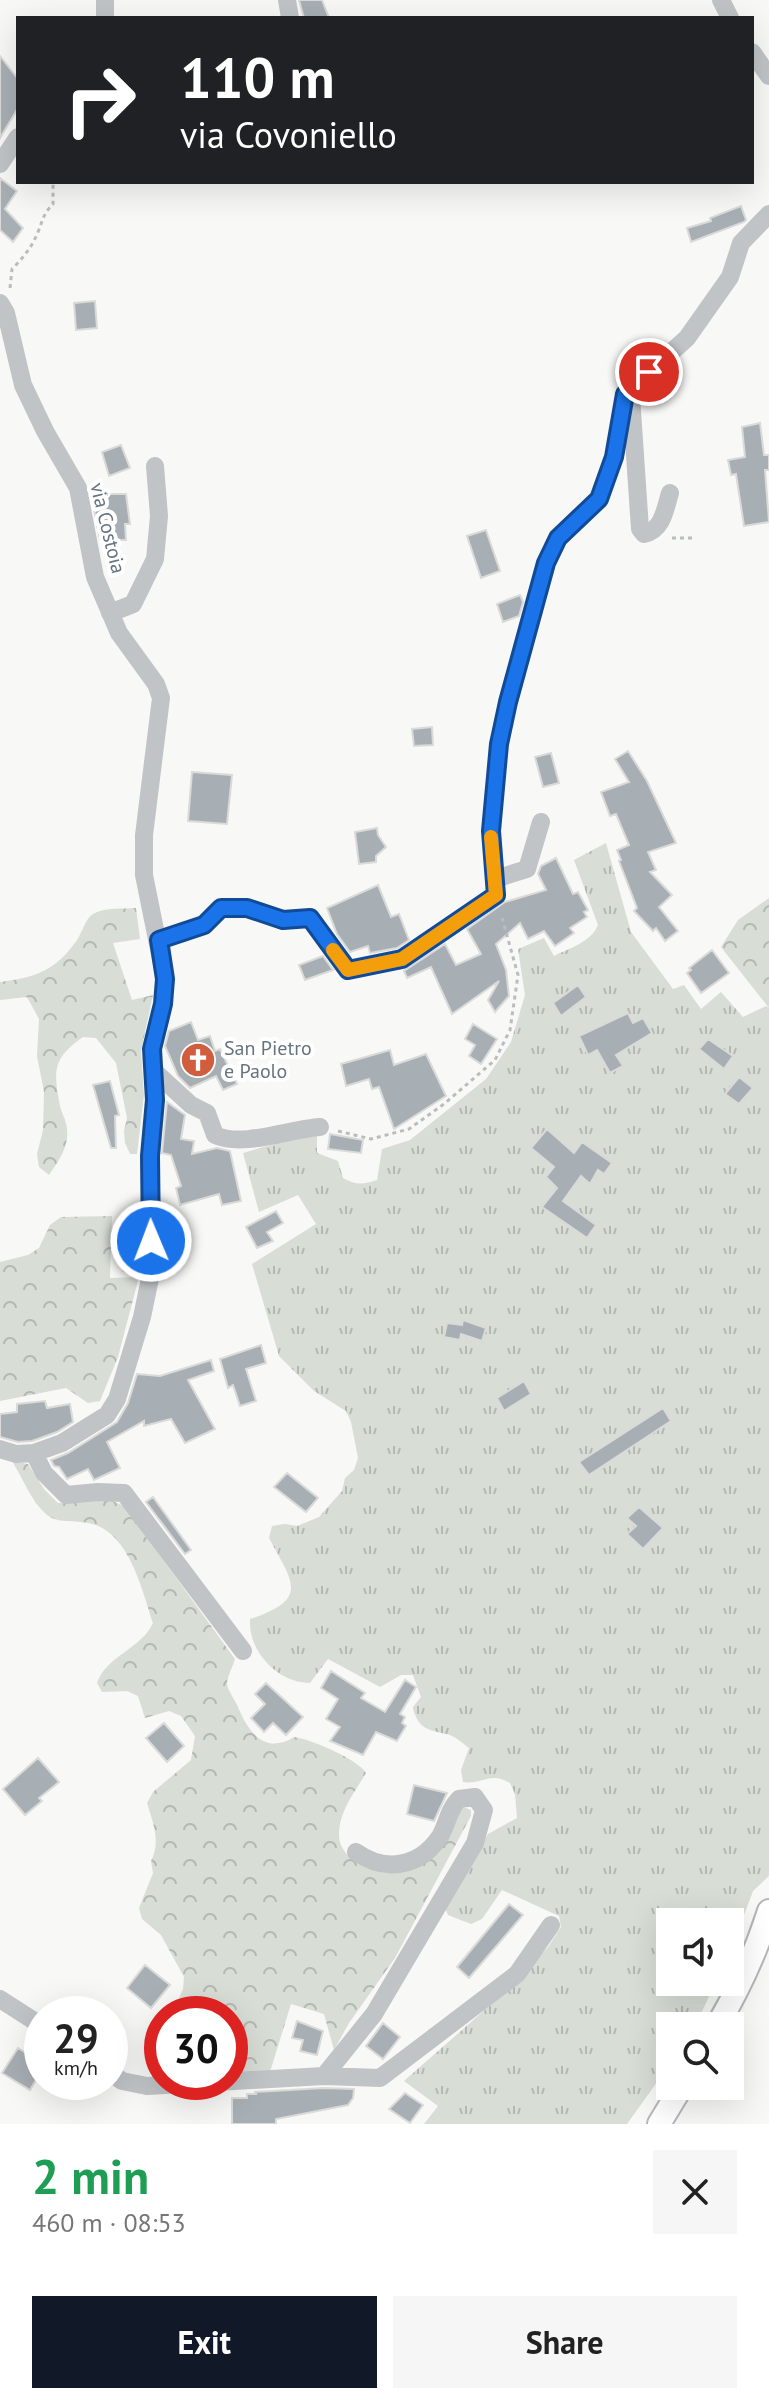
<!DOCTYPE html>
<meta charset="utf-8">
<style>
body{margin:0;font-family:"PT Sans",sans-serif;background:#f6f6f6;color:#222;height:100vh;display:flex;flex-direction:column;font-size:30px;white-space:nowrap}
*{box-sizing:border-box;margin:0}
p{font-size:26px;color:#767676}
.icon{flex:none;width:44px;height:44px;fill:none;stroke:currentColor;stroke-width:2;stroke-linecap:round;stroke-linejoin:round}
.map{position:relative;height:2124px;overflow:hidden}
.panel{display:flex;flex-direction:column;background:#fff;flex:1}
.panel>*{flex:none}
.hud{position:absolute;left:16px;top:16px;width:738px;height:168px;border-radius:0px;box-shadow:0 8px 32px #0002;background:#202124;color:#fff;overflow:hidden}
.tools{position:absolute;left:656px;top:1908px;display:grid;gap:16px}
.tools a{display:grid;place-items:center;width:88px;height:88px;border-radius:0px;background:#fff;box-shadow:0 8px 32px #0002;font-size:40px}
.speed{position:absolute;left:24px;top:1996px;display:flex;gap:16px;font-size:40px;font-weight:700;text-align:center}
.speed>*{display:grid;place-content:center;width:104px;height:104px;border-radius:50%;background:#fff;box-shadow:0 8px 32px #0002;line-height:1}
.speed small{font-size:20px;font-weight:400}
.speed .limit{border:12px solid #d22;background:#fff;color:#111}
.pin{position:absolute;display:grid;place-items:center;width:68px;height:68px;color:#fff;margin:-34px;border:4px solid #fff;border-radius:50%;box-shadow:0 2px 8px #0007}
.me{position:absolute;width:88px;margin:-44px;rotate:359deg;stroke-linejoin:round;filter:drop-shadow(0 0 6px #0008)}
.turn{display:flex;align-items:center;gap:28px;height:168px;padding:0 32px;font-size:36px}
.turn .icon{width:104px;height:104px;stroke-width:2.5}
.turn b{display:block;font-size:56px;line-height:68px}
.round{display:grid;place-items:center;flex:none;width:84px;height:84px;border-radius:0px;background:#f6f6f6}
.head{display:flex;align-items:center;justify-content:space-between;height:136px;padding:0 32px}
h1{font-size:48px;font-weight:600;line-height:60px;color:#1e9e55}
.primary-button{display:flex;gap:16px;margin-top:auto;padding:16px 32px}
.primary-button a{flex:1;height:92px;border-radius:0px;background:#111827;color:#fff;font-size:32px;font-weight:600;line-height:92px;text-align:center}
.primary-button a+a{background:#f6f6f6;color:#222}
.map>svg:first-child{display:block}
.grass{fill:url(#grass-tufts)}
.forest{fill:url(#forest-crowns)}
.building{fill:#a8afb4;stroke:#dadad8;stroke-width:2}
.lines{fill:none;stroke-linecap:round;stroke-linejoin:round}
.major-casing{stroke:#b4b8bb;stroke-width:26}
.path{stroke:#babdbf;stroke-width:3;stroke-dasharray:4 4;stroke-linecap:butt}
.minor{stroke:#c0c4c7;stroke-width:18}
.major{stroke:#fff;stroke-width:22}
.route-casing{stroke:#114b97;stroke-width:20}
.route{stroke:#1a73e8;stroke-width:14}
.slow{stroke:#f59e0b;stroke-width:14}
.labels{text-anchor:middle;stroke-width:8;stroke-linejoin:round;paint-order:stroke}
.street-label{font-size:20px;fill:#66747e;stroke:#fff}
.poi-label{font-size:20px;fill:#66747e;stroke:#fff;text-anchor:start}
</style>
<div class="map">
<svg width="769" height="2124" viewBox="0 0 769 2124">
<defs>
<pattern id="grass-tufts" width="24" height="20" patternUnits="userSpaceOnUse" patternTransform="scale(2)"><rect width="24" height="20" fill="#d8ddd6"/><path d="M3 7l-1-3M5 7V3M7 7l1-3M15 17l-1-3M17 17v-4M19 17l1-3" fill="none" stroke="#b3b8b3"/></pattern>
<pattern id="forest-crowns" width="20" height="18" patternUnits="userSpaceOnUse" patternTransform="scale(2)"><rect width="20" height="18" fill="#d8ddd6"/><path d="M2 6a3 3 0 1 1 6 0M12 15a3 3 0 1 1 6 0" fill="none" stroke="#b3b8b3"/></pattern>
</defs>
<rect width="100%" height="100%" fill="#f8f8f6"/>
<path class="grass" d="M606 843 631 932 673 989 684 985 701 1009 721 992 743 1017 766 1006 769 1008V1876L753 1891 730 1953V1922H670V1982H716L695 2026H670V2064L627 2124H424L438 2106 404 2081 504 1993 548 1947 561 1927 559 1916 502 1890 482 1919 471 1924 448 1915 445 1908 488 1834 517 1818 515 1794 510 1783C489 1771 483 1785 463 1782L461 1770 469 1748C462 1743 454 1735 446 1734 428 1730 417 1728 413 1707L421 1697 413 1675H401L380 1687 328 1659 310 1683C278 1683 248 1652 250 1619 310 1599 293 1583 269 1538L272 1526 285 1524 297 1526 319 1517 342 1491 345 1478 354 1470 358 1458 351 1422 346 1411 314 1391 279 1356 252 1264 316 1224 298 1195 259 1212 243 1153 297 1137 317 1136V1153L338 1161 343 1178C356 1185 363 1185 377 1180L382 1149 410 1140 486 1079 511 1042 525 995 518 949 544 938 554 956C570 948 591 942 598 925L574 860Z"/>
<path class="forest" d="M769 898V1008L721 947 738 920Z
M136 908 140 939 113 943 132 1000 153 995 141 1051 144 1095 137 1154H130L125 1143 124 1131 127 1118 116 1063 96 1038 83 1037C53 1058 53 1070 60 1106 62 1114 67 1122 67 1130 69 1147 58 1162 49 1175L39 1167 37 1154 43 1130 44 1092 37 1056 39 1019 27 997 0 1000V982C37 977 55 971 77 940 83 931 85 919 93 914 105 907 123 909 136 908Z
M112 1216 110 1278 139 1277 118 1357 100 1401 88 1403 66 1388 0 1401V1262L28 1255 39 1248 50 1225 61 1217Z
M12 1461 28 1464 44 1489 58 1503 108 1499 124 1506 235 1659C233 1666 227 1677 227 1684 228 1691 235 1700 238 1707 248 1732 265 1755 294 1737 310 1739 358 1759 366 1773 355 1792 339 1811 339 1835 339 1867 395 1881 419 1866 444 1851 444 1826 463 1807L471 1810V1816L395 1958 349 2023 334 2050 324 2014 291 2004 270 2072 230 2076V2014H172L183 1989 184 1977 161 1935 142 1919 139 1908 153 1873 151 1861C161 1841 153 1823 147 1803L153 1792 191 1760 195 1736 181 1716 169 1711 145 1718 138 1696 127 1691 102 1692 97 1683C106 1656 141 1649 153 1623 142 1590 129 1530 88 1523 75 1520 57 1524 46 1514 32 1502 22 1477 12 1461Z"/>
<path class="building" d="M299 0H322L329 18H304Z
M0 56 18 79V108L0 138Z
M0 178 17 191 5 209 23 228 13 242 0 230Z
M741 206 746 220 744 222 691 242 687 228 711 221 710 218Z
M95 301 97 328 76 330 74 303Z
M760 423 764 455H769V470H765L769 522 744 526 736 474 731 475 728 460 745 457 742 427Z
M121 445 130 468 109 476 102 452Z
M91 494H126L130 524H125L126 540H100Z
M486 530 500 571 481 578 467 536Z
M520 595 523 602 519 616 503 622 497 604Z
M432 727 433 745 414 746 412 729Z
M628 751 647 781 676 843 648 852 656 870 650 872 672 895 659 907 678 931 665 941 656 928 653 931 634 911 637 908 619 861 621 860 617 850 629 845 616 814 610 816 601 792 629 782 615 759Z
M551 753 559 783 543 787 535 757Z
M192 772 232 775 227 824 188 821Z
M377 828 378 835 386 847 376 856V862L359 864 355 832Z
M556 858 573 894 578 892 588 910 584 912 587 917 570 928 574 933 555 946 544 931 528 939 520 923 496 944 506 970 509 996 495 1012 488 1000 499 981 452 1014 431 967 407 978 404 971 445 944 456 965 481 954 467 929 505 902 546 890 538 874 541 866Z
M378 885 391 917 399 914 409 940 397 948 370 953 368 946 350 952 337 934 327 908Z
M712 950 729 973 701 993 687 973 691 970 689 968Z
M323 956 333 970 305 980 299 965Z
M578 985 586 997 561 1016 553 1003Z
M628 1013 633 1023 643 1018 652 1033 616 1055 623 1066 610 1073 597 1050 588 1055 579 1036Z
M191 1022 198 1040 210 1036 215 1051 220 1049 237 1084 223 1090 216 1076 190 1088 178 1076 165 1046 169 1031Z
M473 1024 497 1039 481 1064 469 1056 475 1045 465 1039Z
M708 1039 733 1056 724 1069 699 1049Z
M390 1050 394 1065 426 1054 446 1096 394 1129 379 1087 372 1089 369 1079 346 1086 341 1064Z
M739 1077 753 1088 739 1104 725 1094Z
M110 1081 119 1115 115 1116 116 1148H111L93 1085Z
M167 1102 185 1115 181 1139 194 1141 192 1154 217 1148 230 1151 241 1201 222 1205 219 1194 180 1205 176 1188 181 1186 171 1155 162 1153Z
M547 1129 574 1153 582 1142 612 1163 604 1174 598 1170 590 1184 581 1176 563 1201 596 1225 587 1238 542 1207 557 1188 546 1177 554 1167 531 1148Z
M330 1134 363 1140 361 1153 328 1149Z
M276 1211 283 1223 267 1232 273 1241 257 1248 246 1227Z
M139 1219V1271H123L120 1253 125 1252 126 1221Z
M463 1320 486 1328 482 1341 461 1334 460 1340 444 1337 447 1323 462 1325Z
M261 1345 266 1363 246 1369 256 1401 240 1406 233 1385 228 1388 220 1359Z
M211 1360 214 1371 188 1380 215 1429 185 1443 171 1419 144 1426V1421L107 1442 120 1468 94 1480 88 1469 67 1479 59 1467 54 1466 51 1460 68 1453 117 1422 128 1403 137 1374 160 1376Z
M524 1381 531 1394 504 1411 497 1398Z
M45 1401 47 1408 70 1404 73 1422 57 1432 32 1441 18 1442 0 1437V1414L17 1412V1404Z
M663 1408 671 1421 589 1475 579 1462Z
M287 1473 318 1498 306 1512 274 1487Z
M153 1497 191 1550 185 1554 146 1502Z
M639 1507 663 1528 643 1549 627 1534 636 1526 627 1518Z
M331 1671 365 1693 361 1698 385 1712 405 1680 416 1687 400 1714 405 1717 402 1723 406 1726 397 1741 376 1732 363 1755 330 1741 340 1727 326 1719 338 1699 321 1688Z
M266 1683 303 1717 286 1735 273 1723 264 1732 251 1718 265 1704 255 1694Z
M164 1723 184 1746 167 1762 146 1738Z
M38 1758 59 1782 39 1798 42 1801 25 1815 3 1789Z
M414 1785 447 1793 434 1821 407 1814Z
M509 1904 523 1915 469 1978 457 1967Z
M145 1965 170 1985 151 2008 127 1988Z
M297 2021 323 2031 317 2055 300 2051 303 2040 292 2038Z
M383 2023 400 2037 383 2059 366 2046Z
M18 2048 42 2063V2070L30 2090 2 2073Z
M324 2088 354 2089 353 2098 348 2105 276 2119V2124H232V2098H247V2094H256L255 2092Z
M405 2093 423 2105 410 2123 389 2109Z"/>
<g class="lines">
<g class="major-casing">
<path id="major" d="M717 2026C739 1989 756 1952 769 1911
M659 2124 682 2086"/>
</g>
<path class="path" d="M10 288 12 269C23 258 32 247 38 232 43 220 43 214 53 204V182
M672 538H695
M338 1131 371 1139 409 1129 444 1104 495 1060 510 1030 518 975 501 914"/>
<path class="minor" d="M287 0 290 18
M721 0 730 18
M105 18V0
M752 52 769 76
M0 164 18 137
M0 303 6 313 23 385 45 431 78 488 95 577 119 633 156 684 161 698 144 835V875L165 979 163 1004 152 1049 155 1100 150 1156 152 1269 142 1317 117 1399 107 1415 62 1443 34 1453 16 1454 0 1449
M631 396 640 529 644 534C663 530 665 509 670 493
M110 613 133 604 155 559 159 516 155 466
M495 879 527 869 541 822
M159 940 204 925 221 908H247L283 920 310 918 348 970 402 959 496 895 491 831 499 744 508 702 546 563 558 538 599 499 614 457 625 394 687 338 730 277 741 243 769 214
M153 1070 191 1105 207 1113 215 1135C242 1148 290 1129 320 1127
M34 1453 44 1473 66 1495 98 1492 124 1493 243 1651
M0 1999 42 2026
M110 2072 122 2081 147 2086 324 2076 374 2014 475 1843 484 1810 475 1797 459 1799C448 1810 447 1826 439 1838 418 1868 384 1872 356 1852
M324 2076 380 2078 517 1974 551 1925"/>
<use href="#major" class="major"/>
</g>
<g class="lines">
<g class="route-casing">
<path id="route" d="M151 1241 150 1156 155 1100 152 1049 163 1004 165 979 159 940 204 925 221 908H247L283 920 310 918 348 970 402 959 496 895 491 831 499 744 508 702 546 563 558 538 599 499 614 457 625 394 649 372"/>
</g>
<use href="#route" class="route"/>
<path class="slow" d="M333 950 348 970 402 959 496 895 491 837"/>
</g>
<defs>
<g id="church-disc" transform="scale(1.8)"><circle r="9.5" fill="#d05e3e" stroke="#fff"/><path d="M-1.2-6h2.4v3.5h3.3v2.4h-3.3V6h-2.4V-.1h-3.3v-2.4h3.3Z" fill="#fff"/></g>
</defs>
<g fill-rule="evenodd">
<use href="#church-disc" x="198" y="1060"/>
</g>
<g class="labels">
<g class="street-label">
<text transform="translate(108 528) rotate(76)" y="7">via Costoia</text>
</g>
<g class="poi-label">
<text x="224" y="1055">San Pietro<tspan x="224" dy="23">e Paolo</tspan></text>
</g>
</g>
</svg>
<div class="tools">
<a><svg class="icon" aria-label="sound" viewBox="0 0 24 24"><path d="M4 9h4l5-4v14l-5-4H4zM17 9q2 3 0 6"/></svg></a>
<a><svg class="icon" aria-label="search" viewBox="0 0 24 24"><circle cx="10" cy="10" r="6"/><path d="M15 15l6 6"/></svg></a>
</div>
<div class="speed"><div>29<small>km/h</small></div><div class="limit">30</div></div>
<div class="pin" style="left:649px;top:372px;background:#d93025"><svg class="icon" aria-label="arrive" viewBox="0 0 24 24"><path d="M6 21V4h12l-3 4 3 4H6"/></svg></div>
<svg class="me" style="left:151px;top:1241px" viewBox="-20 -20 40 40"><circle r="17" fill="#1a73e8" stroke="#fff" stroke-width="3"/><path d="M0-11L8 9 0 5-8 9z" fill="#fff"/></svg>
<div class="hud">
<div class="turn"><svg class="icon" aria-label="right" viewBox="0 0 24 24"><path d="M7 20v-9h11M14 6l5 5-5 5"/></svg><div><b>110 m</b>via Covoniello</div></div>
</div>
</div>
<section class="panel">
<div class="head"><div><h1>2 min</h1><p>460 m · 08:53</p></div><a class="round"><svg class="icon" aria-label="close" viewBox="0 0 24 24"><path d="M6 6l12 12M18 6L6 18"/></svg></a></div>
<div class="primary-button"><a>Exit</a><a>Share</a></div>
</section>
